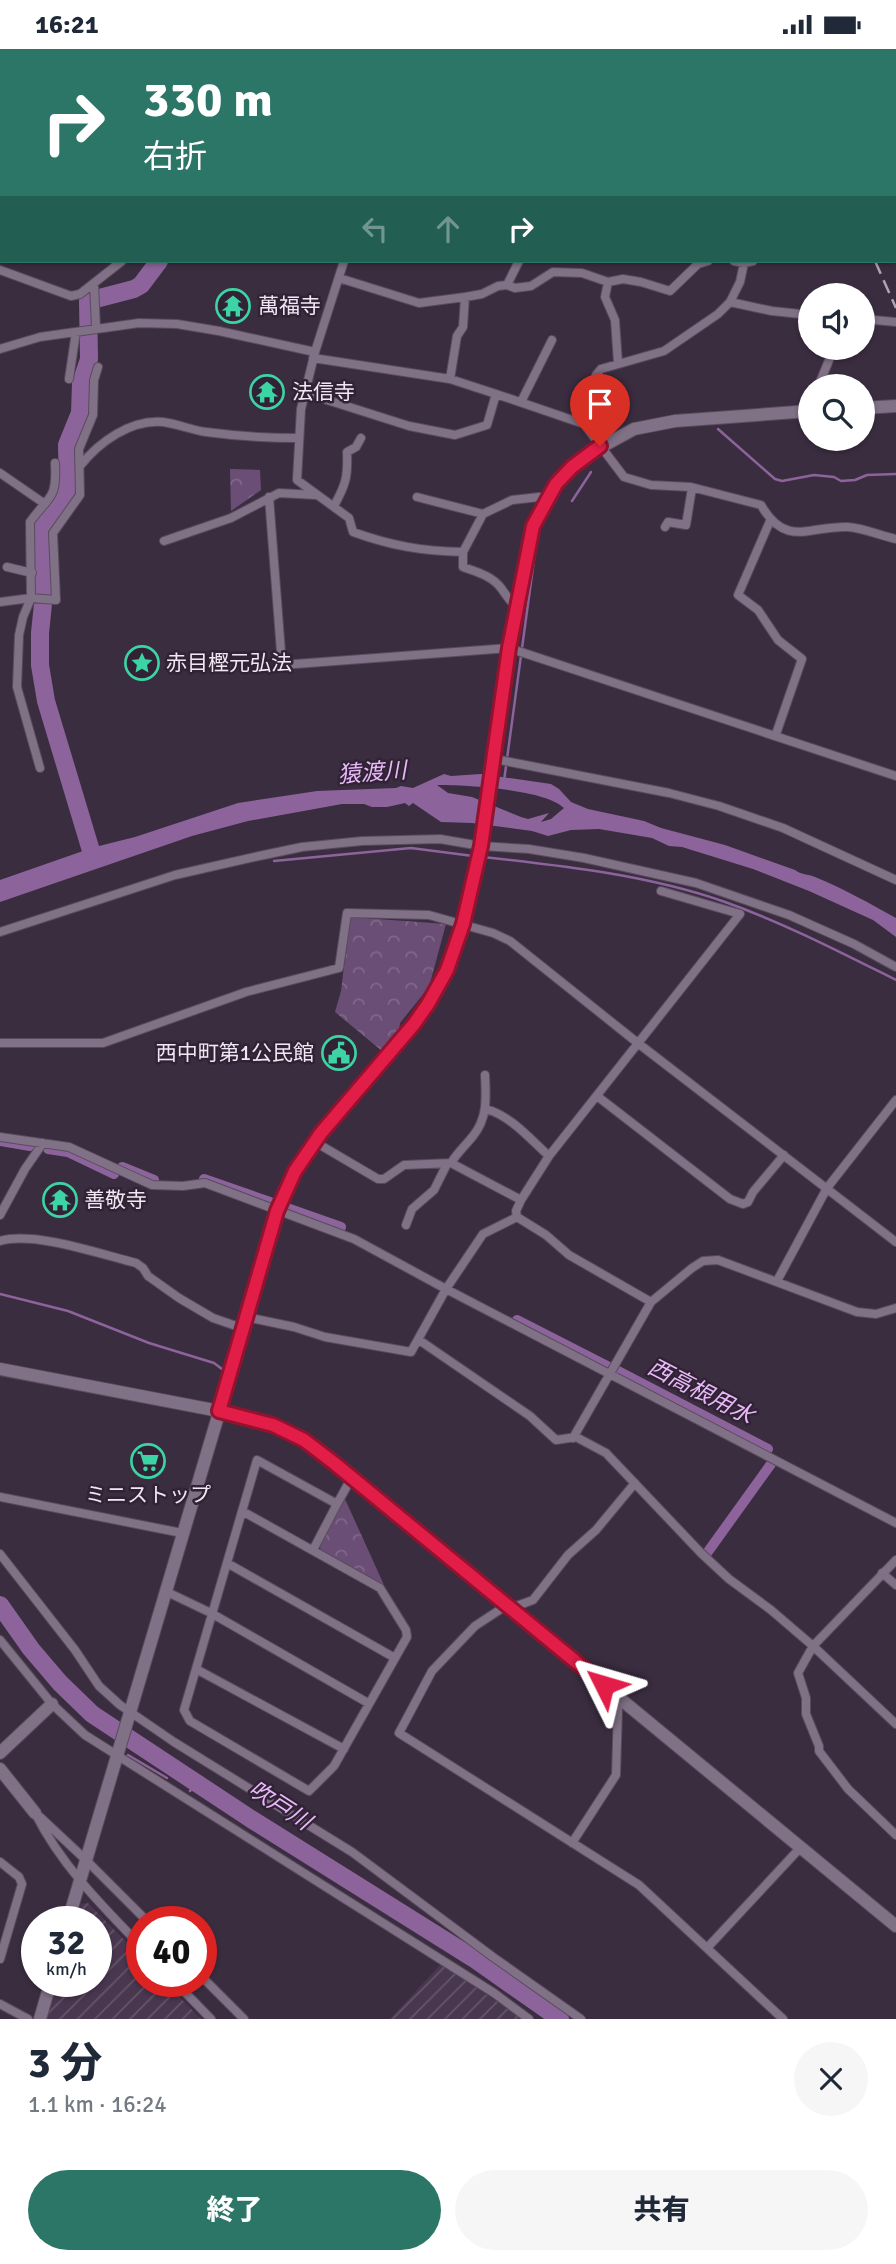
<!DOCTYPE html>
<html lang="ja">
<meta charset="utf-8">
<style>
body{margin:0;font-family:Signika,"Noto Sans JP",sans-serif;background:#f6f6f7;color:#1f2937;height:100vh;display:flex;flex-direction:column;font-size:26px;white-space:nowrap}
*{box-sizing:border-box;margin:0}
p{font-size:23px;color:#747a83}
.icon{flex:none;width:38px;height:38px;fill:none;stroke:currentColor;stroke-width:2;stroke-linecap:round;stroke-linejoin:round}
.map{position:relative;height:1970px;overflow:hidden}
.side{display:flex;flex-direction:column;background:#fff;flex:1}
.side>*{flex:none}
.top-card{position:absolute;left:0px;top:0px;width:896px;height:214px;box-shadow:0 2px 5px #0004;background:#2c7668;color:#fff;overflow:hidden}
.tools{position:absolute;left:798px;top:234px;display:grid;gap:14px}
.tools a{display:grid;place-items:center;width:77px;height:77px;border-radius:50%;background:#fff;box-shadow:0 2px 5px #0004;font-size:35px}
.speed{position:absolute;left:21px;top:1857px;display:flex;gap:14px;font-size:35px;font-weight:700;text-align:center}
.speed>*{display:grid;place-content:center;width:91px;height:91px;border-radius:50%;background:#fff;box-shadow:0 2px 5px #0004;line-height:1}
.speed small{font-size:18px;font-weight:400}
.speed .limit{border:10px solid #d22;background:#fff;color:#111}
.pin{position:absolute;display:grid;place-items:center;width:60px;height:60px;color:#fff;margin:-72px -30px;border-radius:50% 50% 50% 0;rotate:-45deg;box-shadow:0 0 7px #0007}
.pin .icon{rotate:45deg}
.me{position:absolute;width:77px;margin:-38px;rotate:310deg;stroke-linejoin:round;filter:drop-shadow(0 0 5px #0008)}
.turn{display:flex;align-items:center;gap:24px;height:147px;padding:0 28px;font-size:32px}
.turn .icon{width:91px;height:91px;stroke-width:2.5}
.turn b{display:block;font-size:49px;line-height:60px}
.lanes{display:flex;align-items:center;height:66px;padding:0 28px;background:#0003;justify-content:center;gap:35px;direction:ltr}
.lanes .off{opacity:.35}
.round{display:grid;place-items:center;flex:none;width:74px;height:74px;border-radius:37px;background:#f6f6f7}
.summary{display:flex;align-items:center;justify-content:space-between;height:119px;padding:0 28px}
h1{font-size:42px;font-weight:800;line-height:52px}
.button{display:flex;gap:14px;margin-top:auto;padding:14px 28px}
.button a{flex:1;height:80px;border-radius:42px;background:#2c7668;color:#fff;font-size:28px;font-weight:800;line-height:80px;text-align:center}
.button a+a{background:#f6f6f7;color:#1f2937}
.status{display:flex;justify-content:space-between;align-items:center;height:49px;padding:0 35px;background:#fff;direction:ltr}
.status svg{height:19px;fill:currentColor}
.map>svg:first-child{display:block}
.industrial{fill:url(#industrial-furrows)}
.park{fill:url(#park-crowns)}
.water{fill:#8c649b;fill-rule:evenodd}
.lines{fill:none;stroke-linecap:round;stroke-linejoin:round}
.stream{stroke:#8c649b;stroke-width:2.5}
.canal{stroke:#8c649b;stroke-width:10}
.river{stroke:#8c649b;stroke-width:18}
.street-casing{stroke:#584c5b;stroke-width:10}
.secondary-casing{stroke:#584c5b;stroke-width:14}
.street{stroke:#807186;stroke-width:8}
.secondary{stroke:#807186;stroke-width:12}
.rail{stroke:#afa4b3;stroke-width:2.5;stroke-dasharray:14 7;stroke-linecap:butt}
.route-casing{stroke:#92132f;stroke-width:18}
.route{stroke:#e11d48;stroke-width:12}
.labels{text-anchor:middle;stroke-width:5;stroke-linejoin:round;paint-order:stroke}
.poi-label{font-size:21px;fill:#f0e7f3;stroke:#312335;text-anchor:start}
.water-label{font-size:23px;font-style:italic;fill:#e8b9f9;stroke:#312335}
</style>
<div class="status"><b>16:21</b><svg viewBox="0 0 49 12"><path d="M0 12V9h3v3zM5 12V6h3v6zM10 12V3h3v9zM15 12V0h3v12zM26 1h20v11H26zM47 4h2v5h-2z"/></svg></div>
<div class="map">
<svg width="896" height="1970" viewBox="0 0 896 1970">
<defs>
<pattern id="industrial-furrows" width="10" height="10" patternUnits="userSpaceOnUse" patternTransform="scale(1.75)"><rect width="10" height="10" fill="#493750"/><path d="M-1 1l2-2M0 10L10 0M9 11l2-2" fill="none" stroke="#64546a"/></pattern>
<pattern id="park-crowns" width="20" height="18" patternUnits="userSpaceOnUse" patternTransform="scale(1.75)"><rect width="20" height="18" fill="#6b4e75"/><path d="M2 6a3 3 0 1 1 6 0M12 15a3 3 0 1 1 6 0" fill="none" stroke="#806889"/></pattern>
</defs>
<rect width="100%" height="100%" fill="#3b2d40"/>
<path class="industrial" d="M88 1854 142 1909V1932H164L201 1970H47L58 1932H96V1872H76L81 1855Z
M441 1915 523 1970H390Z"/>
<path class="park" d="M230 420 260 421 261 441 231 462Z
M350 868 446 875 429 938 400 974 399 981 382 1002 335 963 341 942Z
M345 1450 384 1536 321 1501 319 1496Z"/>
<path class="water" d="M444 725 451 727 481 725 551 735 559 740 571 753 588 760 644 772 661 779 725 796 795 821C801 826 808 825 815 828 844 840 869 854 896 869V888L873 871 809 842 753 820 682 798 669 797 652 789 599 780 571 781 548 787 532 782 472 774 441 773 413 754 409 757 405 754 387 758H372L364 755H342L248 772 192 787 0 853V831L83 802 81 783 91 780 95 798 135 788 238 754 317 742 396 739 401 737 413 739ZM437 736C466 736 544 740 564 759L551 770 541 773 549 764 528 770 521 768 472 748 448 744Z"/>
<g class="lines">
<path class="stream" d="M0 190H2
M718 380 775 430 782 432 814 426 834 428 841 432 855 431 867 426 896 425
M572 452 591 423
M504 732 536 496
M483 808C564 817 648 826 725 853 784 874 840 903 896 931
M274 812 411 799 473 807
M0 1245 68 1262 149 1294 214 1314 222 1320
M128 1706 167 1729
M190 1742 196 1733"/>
<path class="canal" d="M0 1092 30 1097
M48 1100 68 1103 114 1125
M122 1118 154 1131
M204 1130 270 1153
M287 1159 341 1178
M517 1271 609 1318
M616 1321 768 1400
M707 1504 771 1415"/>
<path class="river" d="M92 805 46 652 40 616V584L44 545 41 483 45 472 63 452 68 440 67 396 80 364 81 334 89 310 88 252 134 240 141 236 159 212
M0 1556 31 1600 60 1634 92 1665 251 1770 473 1909 560 1970"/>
<g class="street-casing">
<path id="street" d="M51 0V2
M130 0 131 2
M174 0V2
M352 0V2
M774 0 776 1
M893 0 896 1
M63 2 67 0
M0 5 2 6
M894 84H896
M894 143H896
M894 184 896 188
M894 196H896
M344 212 315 303 301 360 297 431 349 469 353 483C392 497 422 502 463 503
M734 212 744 214 753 212
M0 221 71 247 80 245 122 212
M339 229 419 254 465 248 482 245 498 237 507 236 515 239 531 237 553 223 582 224 608 233 623 230 641 233 670 242 698 215 708 212
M608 233 605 248 615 271 618 314
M94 235 96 279
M507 236 519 212
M730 253 772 262 810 266
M863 270 896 273
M0 300 40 288 139 274 177 275 219 282 315 303
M313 309 450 330 496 345 584 375 624 428 651 436 691 438 761 456C786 500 811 476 848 478 864 479 881 487 896 490
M69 330 76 283
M450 330 457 287 463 278 465 248
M818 338 834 299
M305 344 409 377 455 386 487 376 496 345
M521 353 552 291
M584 375 596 326 601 320 664 302 718 265 730 253 740 233 744 214
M80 417C99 393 131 370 163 373 178 375 191 381 206 383 236 387 268 389 298 389
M0 424 45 455
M269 448 282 616 509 599 896 727
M417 448 483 465
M334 457C346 435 348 428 347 403L356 398 361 389
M770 472 738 546 758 561 778 591 802 610 776 685
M665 478 668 473 686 476 692 439
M164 492 231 469 279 444 316 446
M7 518 32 524
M0 553 31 549 56 551 53 484 80 446 79 400 93 366 94 331 98 318
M516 558C510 552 506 546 501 539 492 527 477 523 463 518V503L483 465 512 451 539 448 548 450
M500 711 669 744 719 757 783 779 896 831
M40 719 17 638 19 586 23 568 31 549 30 473C49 446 57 452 55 414
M0 883 175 826 259 807 302 798 362 792 440 790 481 797 529 800 584 809 696 834 789 866 854 895 896 918
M0 994H103L246 943 339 919 347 864 429 866 493 884 510 892 639 995 896 1193
M485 1026C486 1048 488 1069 473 1087 466 1096 457 1104 451 1114L521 1151
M597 1047 730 1150 743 1155 748 1153 753 1143 784 1106
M486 1060C511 1067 530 1090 549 1107
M0 1088 69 1098 152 1136 183 1137 205 1134 354 1190 446 1240 896 1474
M315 1093 378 1130H384L404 1116 451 1114
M0 1166 25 1120 43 1094
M517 1168 516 1162 521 1151 549 1107 740 865 661 842
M517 1168 546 1186 569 1206 651 1253
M406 1176 412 1160 434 1141 447 1115
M0 1192C34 1182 100 1205 136 1214L143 1219 148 1227 179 1249 213 1269 242 1279
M777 1232 827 1139 896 1051
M246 1268 294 1278 325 1288 411 1303 446 1240 483 1185 517 1168
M419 1291 530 1367 556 1391 576 1388 606 1404 701 1504 729 1530 771 1561 813 1597 896 1675
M573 1389 651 1253 692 1219 703 1212 718 1211 857 1263 876 1265 896 1259
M0 1448 182 1484
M337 1455 352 1428
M242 1462 380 1539 406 1581 407 1588 334 1717 309 1742 190 1672 184 1661 257 1411 337 1455 313 1501
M0 1505 75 1601 99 1637 120 1656 174 1693 352 1803 493 1908 581 1970
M896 1511 813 1597 798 1624 806 1649V1665L819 1697V1702L848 1740 896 1786
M227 1514 395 1609
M882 1524 896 1536
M165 1542 211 1564 368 1654
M507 1556 475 1577 432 1622 399 1684 639 1836 783 1970
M511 1559 533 1551 568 1506 596 1481 635 1434
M0 1591 52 1655 85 1686 494 1944 529 1970
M196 1620 344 1700
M35 1764C61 1816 102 1857 142 1898
M40 1768 87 1812 147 1872
M572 1794 616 1726 618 1659 623 1652
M0 1813 19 1828 22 1835 0 1910
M707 1899 801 1798
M201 1927 244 1970
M174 1932 211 1970
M0 1955 28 1970"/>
</g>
<g class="secondary-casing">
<path id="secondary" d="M305 2 314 0
M0 78 2 77
M863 359 896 357
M0 1320 219 1362 273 1376 304 1391 334 1414 896 1877
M0 1704 52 1655
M0 1720 35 1764
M68 1872 284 1145 295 1122 321 1084 414 975 428 955 447 921 463 875 481 797 516 558 533 477 557 435 572 418 590 404 634 380 675 372 810 362
M40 1970 51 1932"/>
</g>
<use href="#street" class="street"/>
<use href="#secondary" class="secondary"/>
<path class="rail" d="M614 0 649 2
M782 0 783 2
M537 2 566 0
M894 10H896
M0 185 2 184
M875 212 896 259"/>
</g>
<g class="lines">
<g class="route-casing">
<path id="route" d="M600 397 572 418 556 435 533 477 509 599 481 797 463 875 447 921 428 955 414 975 321 1084 295 1122 277 1162 219 1362 273 1376 304 1391 334 1414 604 1636"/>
</g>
<use href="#route" class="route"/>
</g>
<defs>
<g id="temple-ring" transform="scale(1.75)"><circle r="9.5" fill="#312335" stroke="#3cd4a4" stroke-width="1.5"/><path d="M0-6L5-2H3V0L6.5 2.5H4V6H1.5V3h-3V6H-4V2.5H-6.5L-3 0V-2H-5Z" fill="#3cd4a4"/></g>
<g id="sight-ring" transform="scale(1.75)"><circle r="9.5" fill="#312335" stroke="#3cd4a4" stroke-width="1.5"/><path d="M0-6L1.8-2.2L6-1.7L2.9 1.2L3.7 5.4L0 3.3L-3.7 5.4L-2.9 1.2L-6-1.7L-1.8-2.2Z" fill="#3cd4a4"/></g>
<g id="civic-ring" transform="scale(1.75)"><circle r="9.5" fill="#312335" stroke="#3cd4a4" stroke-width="1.5"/><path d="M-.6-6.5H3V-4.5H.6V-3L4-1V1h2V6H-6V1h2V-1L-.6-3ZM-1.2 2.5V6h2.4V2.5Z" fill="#3cd4a4"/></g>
<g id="supermarket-ring" transform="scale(1.75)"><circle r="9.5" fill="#312335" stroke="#3cd4a4" stroke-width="1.5"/><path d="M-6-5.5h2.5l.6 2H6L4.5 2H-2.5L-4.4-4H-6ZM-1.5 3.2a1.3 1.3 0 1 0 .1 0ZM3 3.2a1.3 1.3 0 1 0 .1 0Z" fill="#3cd4a4"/></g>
</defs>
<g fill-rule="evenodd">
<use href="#temple-ring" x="233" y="257"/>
<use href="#temple-ring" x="267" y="343"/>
<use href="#sight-ring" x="142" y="614"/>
<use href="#civic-ring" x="339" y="1004"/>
<use href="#temple-ring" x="60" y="1151"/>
<use href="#supermarket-ring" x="148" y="1412"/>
</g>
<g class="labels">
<g class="poi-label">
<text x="258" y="264">萬福寺</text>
<text x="292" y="350">法信寺</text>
<text x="166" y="621">赤目樫元弘法</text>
<text x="314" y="1011" text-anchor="end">西中町第1公民館</text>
<text x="84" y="1158">善敬寺</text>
<text x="148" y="1453" text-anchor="middle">ミニストップ</text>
</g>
<g class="water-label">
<text transform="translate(372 723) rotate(-4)" y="8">猿渡川</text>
<text transform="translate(701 1342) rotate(27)" y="8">西高根用水</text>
<text transform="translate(280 1756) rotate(33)" y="8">吹戸川</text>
</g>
</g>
</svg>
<div class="tools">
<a><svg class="icon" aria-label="sound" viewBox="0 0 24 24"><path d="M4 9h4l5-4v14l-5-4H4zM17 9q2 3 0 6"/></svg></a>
<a><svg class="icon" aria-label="search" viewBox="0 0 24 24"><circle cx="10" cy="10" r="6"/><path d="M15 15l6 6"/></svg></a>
</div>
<div class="speed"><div>32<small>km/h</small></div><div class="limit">40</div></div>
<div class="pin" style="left:600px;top:397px;background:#d93025"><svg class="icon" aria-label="arrive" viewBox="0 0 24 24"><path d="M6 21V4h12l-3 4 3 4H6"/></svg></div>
<svg class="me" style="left:604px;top:1636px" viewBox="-20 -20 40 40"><path d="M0-17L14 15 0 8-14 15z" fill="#e11d48" stroke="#fff" stroke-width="4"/></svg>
<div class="top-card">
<div class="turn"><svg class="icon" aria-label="right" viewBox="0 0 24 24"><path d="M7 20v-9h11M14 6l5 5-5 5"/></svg><div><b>330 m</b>右折</div></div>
<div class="lanes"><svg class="icon off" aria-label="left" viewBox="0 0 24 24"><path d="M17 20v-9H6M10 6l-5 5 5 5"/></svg><svg class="icon off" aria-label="ahead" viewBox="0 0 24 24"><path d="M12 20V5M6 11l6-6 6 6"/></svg><svg class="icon" aria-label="right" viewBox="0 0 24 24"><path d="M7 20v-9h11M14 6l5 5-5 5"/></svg></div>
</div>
</div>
<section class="side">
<div class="summary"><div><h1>3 分</h1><p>1.1 km · 16:24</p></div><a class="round"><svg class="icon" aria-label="close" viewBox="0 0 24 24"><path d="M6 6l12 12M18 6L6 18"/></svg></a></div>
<div class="button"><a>終了</a><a>共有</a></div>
</section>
